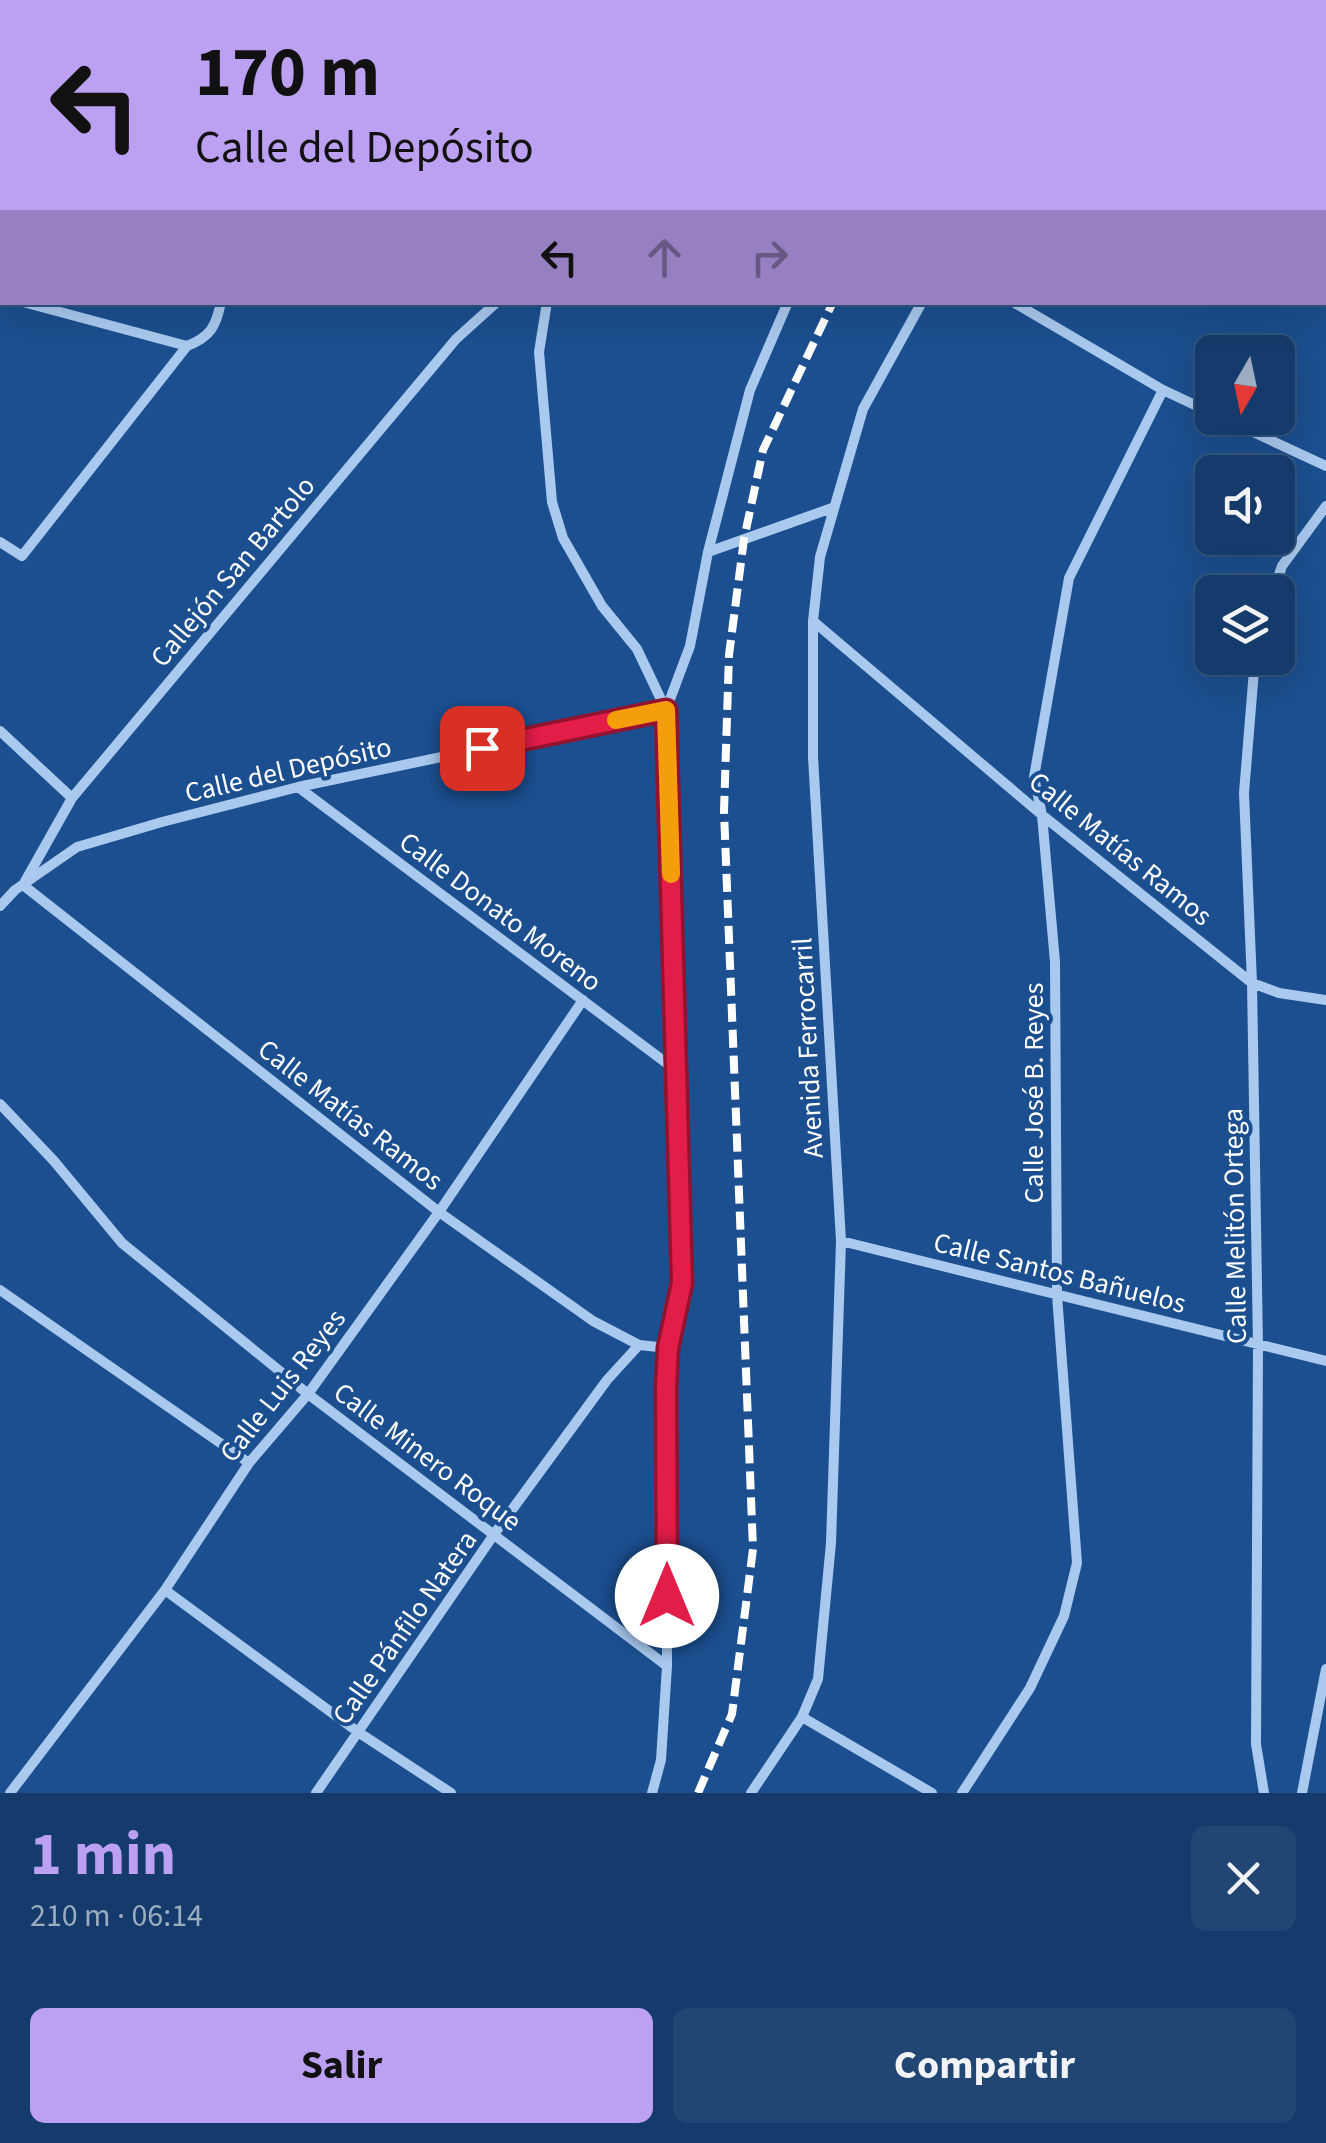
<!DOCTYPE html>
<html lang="es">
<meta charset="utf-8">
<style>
body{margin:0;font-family:"Source Sans 3",sans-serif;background:#214673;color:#f1f3f6;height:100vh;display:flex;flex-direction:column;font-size:38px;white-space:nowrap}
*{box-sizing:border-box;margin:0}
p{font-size:32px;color:#9dadc1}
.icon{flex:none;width:55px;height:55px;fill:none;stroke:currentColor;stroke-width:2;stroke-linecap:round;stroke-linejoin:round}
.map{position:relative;height:1793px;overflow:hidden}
.side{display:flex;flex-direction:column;background:#143b6b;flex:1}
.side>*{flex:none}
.top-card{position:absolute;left:0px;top:0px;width:1328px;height:305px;box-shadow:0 10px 40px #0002,0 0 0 2px #33557e;background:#bca0f2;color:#111;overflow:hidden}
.needle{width:65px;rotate:189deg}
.buttons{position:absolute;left:1195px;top:335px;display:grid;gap:20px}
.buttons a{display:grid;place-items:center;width:100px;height:100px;border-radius:15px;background:#143b6b;box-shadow:0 10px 40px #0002,0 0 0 2px #33557e;font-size:50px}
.pin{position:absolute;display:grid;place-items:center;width:85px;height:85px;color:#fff;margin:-42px;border-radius:20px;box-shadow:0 5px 15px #0006}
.me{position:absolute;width:110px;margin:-55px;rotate:0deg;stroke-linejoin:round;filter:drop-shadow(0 0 8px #0008)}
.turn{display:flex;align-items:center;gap:35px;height:210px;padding:0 30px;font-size:45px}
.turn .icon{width:130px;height:130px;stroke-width:2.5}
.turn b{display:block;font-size:70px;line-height:85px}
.lanes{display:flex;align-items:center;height:95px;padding:0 30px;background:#0003;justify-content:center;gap:50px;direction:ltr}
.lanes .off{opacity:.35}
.round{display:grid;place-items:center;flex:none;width:105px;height:105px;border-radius:15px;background:#214673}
.overview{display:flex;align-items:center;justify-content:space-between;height:170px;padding:0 30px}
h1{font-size:60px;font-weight:700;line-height:75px;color:#bca0f2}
.primary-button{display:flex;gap:20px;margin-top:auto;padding:20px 30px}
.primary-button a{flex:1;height:115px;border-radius:15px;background:#bca0f2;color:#111;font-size:40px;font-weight:700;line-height:115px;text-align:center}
.primary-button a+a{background:#214673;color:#f1f3f6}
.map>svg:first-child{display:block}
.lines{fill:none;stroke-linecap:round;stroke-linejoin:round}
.minor{stroke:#a9c9ee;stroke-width:10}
.rail{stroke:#fff;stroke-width:8;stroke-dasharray:18 8;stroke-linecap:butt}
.route-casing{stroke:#92132f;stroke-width:25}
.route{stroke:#e11d48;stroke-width:18}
.slow{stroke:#f59e0b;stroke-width:18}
.labels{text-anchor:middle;stroke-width:8;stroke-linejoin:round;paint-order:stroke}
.street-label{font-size:28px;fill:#fff;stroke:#1b4f8f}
</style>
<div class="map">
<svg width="1326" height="1793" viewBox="0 0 1326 1793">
<rect width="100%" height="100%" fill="#1b4f8f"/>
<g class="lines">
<path class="minor" d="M309 0 318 2
M1236 0V2
M635 2 636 0
M1025 2 1027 0
M0 27 2 28
M1325 41H1326
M0 77H2
M1325 254 1326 256
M0 296 2 297
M23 302 187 346
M547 302 539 352 552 502 563 538 602 606 637 649 666 710
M1013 302 1163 390 1212 413
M1223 418 1326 466
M0 542 22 556 187 346C210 337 216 327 221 302
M708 552 832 508
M1273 592 1282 566 1326 506
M813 621 1042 815 1252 983 1279 993 1326 1000
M1255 658 1244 793 1252 983 1258 1345 1256 1744 1264 1793
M0 731 72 798
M298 787 677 1071
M23 885 439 1212 593 1321 639 1345 668 1348
M23 885 72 798 456 339 497 302
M0 906 15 890 77 847 162 822 298 787 666 710
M0 1104 54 1161 122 1243 308 1394 667 1666
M841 1241 1326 1361
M0 1290 249 1463
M165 1590 358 1732 451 1793
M802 1717 932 1793
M10 1793 165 1590 249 1463 308 1394 439 1212 583 1000
M316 1793 495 1533 607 1380 639 1345
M652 1793 661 1760 667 1666 666 1386 668 1348 682 1283 666 710 690 646 708 552 750 390 788 302
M751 1793 802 1717 818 1679 831 1543 841 1241 813 757V621L820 557 863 409 922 302
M962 1793 1030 1688 1064 1616 1077 1563 1057 1295 1055 962 1042 815 1034 777 1069 578 1163 390
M1302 1793 1326 1669"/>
<path class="rail" d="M1231 2 1239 0
M698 1793 732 1714 753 1549 724 811 729 655 744 539 763 450 833 302"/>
</g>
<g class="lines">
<g class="route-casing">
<path id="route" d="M482 748 666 710 682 1283 668 1348 666 1386 667 1596"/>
</g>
<use href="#route" class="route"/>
<path class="slow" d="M616 720 666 710 671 874"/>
</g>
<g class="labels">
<g class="street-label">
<text transform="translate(232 571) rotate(-50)" y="10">Callejón San Bartolo</text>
<text transform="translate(288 769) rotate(-13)" y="10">Calle del Depósito</text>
<text transform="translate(1121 848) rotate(39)" y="10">Calle Matías Ramos</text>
<text transform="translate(501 911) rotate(37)" y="10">Calle Donato Moreno</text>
<text transform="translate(807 1048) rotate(-93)" y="10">Avenida Ferrocarril</text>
<text transform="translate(1033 1093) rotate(-90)" y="10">Calle José B. Reyes</text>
<text transform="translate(351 1114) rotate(38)" y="10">Calle Matías Ramos</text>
<text transform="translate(1234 1226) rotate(-91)" y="10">Calle Melitón Ortega</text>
<text transform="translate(1060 1272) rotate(14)" y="10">Calle Santos Bañuelos</text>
<text transform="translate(282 1385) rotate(-52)" y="10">Calle Luis Reyes</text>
<text transform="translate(428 1456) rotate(37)" y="10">Calle Minero Roque</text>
<text transform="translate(404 1627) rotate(-55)" y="10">Calle Pánfilo Natera</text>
</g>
</g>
</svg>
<div class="buttons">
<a><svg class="needle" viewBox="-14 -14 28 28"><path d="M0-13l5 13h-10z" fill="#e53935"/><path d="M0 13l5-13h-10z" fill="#9dadc1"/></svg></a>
<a><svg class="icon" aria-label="sound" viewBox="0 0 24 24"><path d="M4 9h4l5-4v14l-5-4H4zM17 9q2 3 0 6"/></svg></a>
<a><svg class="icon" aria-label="layers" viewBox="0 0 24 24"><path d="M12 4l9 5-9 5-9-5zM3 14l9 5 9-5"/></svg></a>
</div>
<div class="pin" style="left:482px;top:748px;background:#d93025"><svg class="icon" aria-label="arrive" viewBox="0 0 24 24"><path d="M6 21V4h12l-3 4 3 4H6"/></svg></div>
<svg class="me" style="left:667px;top:1596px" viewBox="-20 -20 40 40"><circle r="19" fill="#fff"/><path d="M0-13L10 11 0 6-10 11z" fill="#e11d48"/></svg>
<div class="top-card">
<div class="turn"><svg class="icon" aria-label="left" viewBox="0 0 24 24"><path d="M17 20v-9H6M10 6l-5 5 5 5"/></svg><div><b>170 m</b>Calle del Depósito</div></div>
<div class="lanes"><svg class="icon" aria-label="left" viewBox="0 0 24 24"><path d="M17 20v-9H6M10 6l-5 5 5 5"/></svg><svg class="icon off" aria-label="ahead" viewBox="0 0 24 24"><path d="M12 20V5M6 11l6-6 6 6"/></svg><svg class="icon off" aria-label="right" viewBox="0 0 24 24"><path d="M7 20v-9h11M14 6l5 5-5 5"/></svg></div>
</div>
</div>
<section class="side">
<div class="overview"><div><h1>1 min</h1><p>210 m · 06:14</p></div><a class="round"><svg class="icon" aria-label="close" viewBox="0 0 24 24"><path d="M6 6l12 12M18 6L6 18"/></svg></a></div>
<div class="primary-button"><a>Salir</a><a>Compartir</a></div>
</section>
